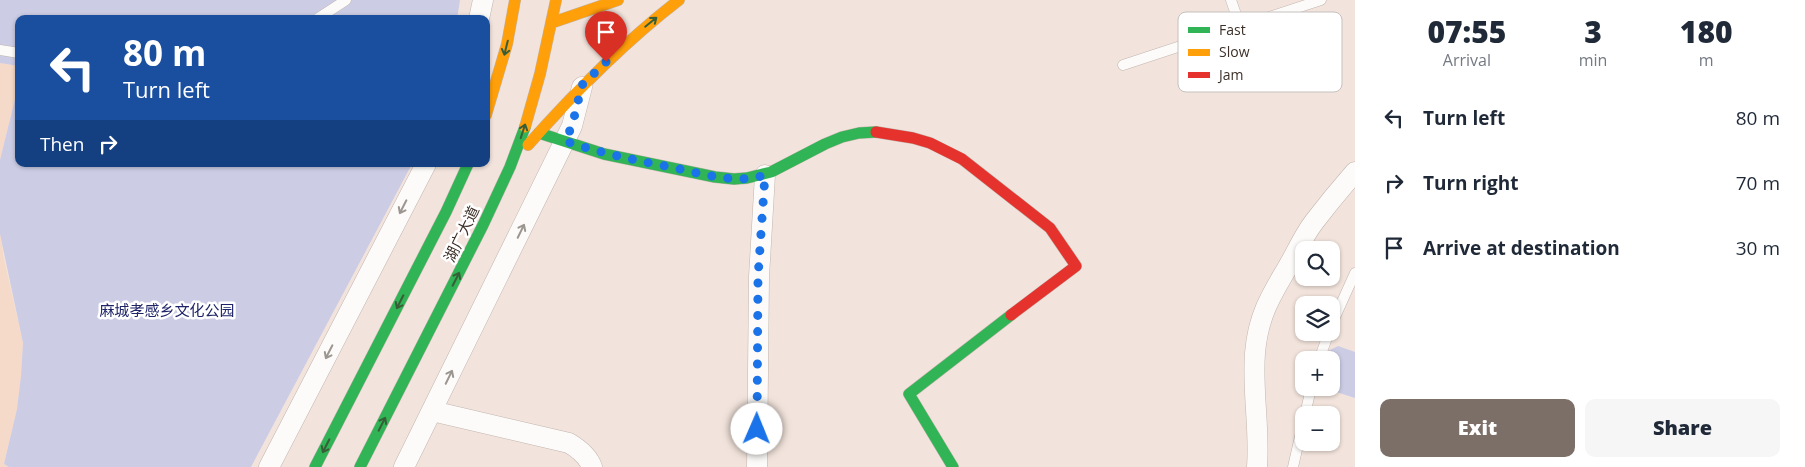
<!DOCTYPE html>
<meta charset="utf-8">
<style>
body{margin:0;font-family:"Open Sans","Noto Sans SC",sans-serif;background:#f6f6f7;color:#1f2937;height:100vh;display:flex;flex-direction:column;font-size:19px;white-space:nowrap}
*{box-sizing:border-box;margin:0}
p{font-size:16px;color:#747a83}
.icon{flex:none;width:28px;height:28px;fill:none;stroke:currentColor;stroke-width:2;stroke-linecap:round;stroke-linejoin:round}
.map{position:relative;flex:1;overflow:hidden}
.sheet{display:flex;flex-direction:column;background:#fff;width:450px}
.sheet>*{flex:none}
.top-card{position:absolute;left:15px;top:15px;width:475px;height:152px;border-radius:10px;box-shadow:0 1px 4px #0004;background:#1a4fa0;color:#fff;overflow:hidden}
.tools{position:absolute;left:1295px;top:241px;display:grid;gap:10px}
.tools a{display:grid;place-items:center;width:45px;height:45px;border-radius:10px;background:#fff;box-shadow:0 1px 4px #0004;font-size:25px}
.pin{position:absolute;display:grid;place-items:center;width:42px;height:42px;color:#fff;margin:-51px -21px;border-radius:50% 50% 50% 0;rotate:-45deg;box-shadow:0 0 5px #0007}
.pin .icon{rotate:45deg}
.me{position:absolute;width:55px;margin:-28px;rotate:1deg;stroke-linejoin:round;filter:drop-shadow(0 0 4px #0008)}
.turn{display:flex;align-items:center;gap:18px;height:105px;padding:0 25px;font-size:22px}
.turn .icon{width:65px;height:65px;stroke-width:2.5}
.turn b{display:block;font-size:35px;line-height:42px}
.then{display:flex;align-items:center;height:48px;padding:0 25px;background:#0003;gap:10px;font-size:19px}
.eta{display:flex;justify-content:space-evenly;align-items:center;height:85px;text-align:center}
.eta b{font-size:30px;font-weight:800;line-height:35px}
.button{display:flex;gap:10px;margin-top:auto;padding:10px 25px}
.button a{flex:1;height:58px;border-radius:10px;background:#7c6f67;color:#fff;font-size:20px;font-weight:800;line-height:58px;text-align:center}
.button a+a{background:#f6f6f7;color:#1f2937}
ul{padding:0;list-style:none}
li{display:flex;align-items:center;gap:15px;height:65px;padding:0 25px}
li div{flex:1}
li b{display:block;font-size:19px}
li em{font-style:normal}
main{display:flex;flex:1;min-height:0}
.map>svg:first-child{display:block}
.built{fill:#f6dac9}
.green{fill:#cccce5}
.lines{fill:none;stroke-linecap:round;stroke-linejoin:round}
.lane-casing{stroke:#c1b5ae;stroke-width:11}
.street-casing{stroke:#c1b5ae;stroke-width:21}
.fast-casing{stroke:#c1b5ae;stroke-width:12}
.slow-casing{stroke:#c1b5ae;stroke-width:12}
.jam-casing{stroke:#c1b5ae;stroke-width:12}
.lane{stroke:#fdfbfa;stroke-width:10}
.street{stroke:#fdfbfa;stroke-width:20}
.fast{stroke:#30b455;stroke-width:11}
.slow{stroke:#ff9f0a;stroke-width:11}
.jam{stroke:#e5322d;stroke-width:11}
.oneway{stroke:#385e38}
.oneway2{stroke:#9c9691}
.route{stroke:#1a73e8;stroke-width:9;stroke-dasharray:0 16.2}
.labels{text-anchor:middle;stroke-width:5;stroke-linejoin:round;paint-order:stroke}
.street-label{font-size:15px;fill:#3c3028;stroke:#fff}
.park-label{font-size:15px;fill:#1e2467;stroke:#fff}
.key{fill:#fff;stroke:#c4c1be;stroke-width:1}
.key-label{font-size:14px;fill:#3c3028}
</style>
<main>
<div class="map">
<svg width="1355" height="467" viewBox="0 0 1355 467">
<rect width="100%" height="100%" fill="#f2e4dc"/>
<path class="built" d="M0 63 19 66V83L0 160Z
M0 230 4 259 23 343 21 376 17 409 4 464 9 467H0Z"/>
<path class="green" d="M0 0H460L457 19H19V66L0 63Z
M19 83V164H412L251 467H9L4 464 17 409 21 376 23 343 0 234V160Z
M1338 346 1355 352V398L1324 388H1331V360H1326L1328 351Z"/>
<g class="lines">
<g class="lane-casing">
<path id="lane" d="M1231 0 1240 26
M317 19 346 0
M0 50 19 53
M1123 65 1321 0
M1331 326 1355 273
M1319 360 1329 332
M1305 415 1311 388
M1293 467 1304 419"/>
</g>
<g class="street-casing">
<path id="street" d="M479 19 483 0
M432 411 569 443C579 449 588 456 592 467
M269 467 426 164
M404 467 572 126 582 87
M757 467 759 277 765 175
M1257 467C1260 429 1252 391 1255 353 1258 316 1271 295 1289 265 1297 251 1304 235 1314 222 1327 205 1341 188 1355 172"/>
</g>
<g class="fast-casing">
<path id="fast" d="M539 133 604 154 715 177 734 179 747 178 771 172 825 144 842 137 859 133 876 132
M315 467 446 212 468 164
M360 467 483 225 510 167 525 127
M953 467 909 394 1011 315"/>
</g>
<g class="slow-casing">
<path id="slow" d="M551 23 618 0
M486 115 507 44 515 0
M525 127 540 74 556 0
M528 145C575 92 623 43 679 0"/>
</g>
<g class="jam-casing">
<path id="jam" d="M876 132 913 138 930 143 962 159 1050 228 1076 266 1011 315"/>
</g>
<use href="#lane" class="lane"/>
<use href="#street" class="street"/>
<use href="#fast" class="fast"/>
<use href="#slow" class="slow"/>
<use href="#jam" class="jam"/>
</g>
<defs><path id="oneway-shaft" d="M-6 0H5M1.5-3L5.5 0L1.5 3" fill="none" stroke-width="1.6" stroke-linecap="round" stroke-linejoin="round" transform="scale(1.25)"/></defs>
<g class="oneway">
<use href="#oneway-shaft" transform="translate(651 22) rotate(-39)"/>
<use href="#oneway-shaft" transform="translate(506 48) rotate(104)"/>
<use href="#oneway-shaft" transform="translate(523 131) rotate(-72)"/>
<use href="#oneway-shaft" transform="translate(456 279) rotate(-63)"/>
<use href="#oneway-shaft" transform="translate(400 302) rotate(117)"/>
<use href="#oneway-shaft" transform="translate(382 424) rotate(-63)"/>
<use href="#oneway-shaft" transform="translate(326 446) rotate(117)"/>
</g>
<g class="oneway2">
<use href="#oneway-shaft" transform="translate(403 207) rotate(117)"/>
<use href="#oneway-shaft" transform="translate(521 231) rotate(-64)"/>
<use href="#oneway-shaft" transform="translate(329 352) rotate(117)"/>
<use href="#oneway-shaft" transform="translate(449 377) rotate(-64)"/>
</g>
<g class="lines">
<path class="route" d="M606 62 582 85 572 126 565 141C600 153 634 160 670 167 701 173 734 185 765 175L758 277 757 429"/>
</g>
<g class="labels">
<g class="street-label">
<text transform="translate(462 234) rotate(-64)" y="5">湖广大道</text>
</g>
<g class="park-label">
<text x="167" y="316">麻城孝感乡文化公园</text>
</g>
</g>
<rect x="1178" y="12" width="164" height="80" rx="8" class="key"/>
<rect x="1188" y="27" width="22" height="6" fill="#30b455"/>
<rect x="1188" y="49" width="22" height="7" fill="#ff9f0a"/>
<rect x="1188" y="72" width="22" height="6" fill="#e5322d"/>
<g class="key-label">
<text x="1219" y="35">Fast</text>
<text x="1219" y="57">Slow</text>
<text x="1219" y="80">Jam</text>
</g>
</svg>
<div class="tools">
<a><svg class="icon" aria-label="search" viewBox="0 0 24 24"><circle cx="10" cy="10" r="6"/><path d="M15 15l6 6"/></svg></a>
<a><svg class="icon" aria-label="layers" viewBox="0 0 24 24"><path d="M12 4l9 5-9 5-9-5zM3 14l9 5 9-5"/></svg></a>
<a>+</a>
<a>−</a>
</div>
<div class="pin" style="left:606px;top:62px;background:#d93025"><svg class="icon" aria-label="arrive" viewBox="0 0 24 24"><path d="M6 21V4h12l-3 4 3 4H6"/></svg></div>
<svg class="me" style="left:757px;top:429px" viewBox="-20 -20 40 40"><circle r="19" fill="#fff"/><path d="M0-13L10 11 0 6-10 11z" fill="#1a73e8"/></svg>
<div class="top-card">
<div class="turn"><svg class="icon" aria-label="left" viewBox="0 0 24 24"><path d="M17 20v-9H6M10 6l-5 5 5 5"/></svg><div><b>80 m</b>Turn left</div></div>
<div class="then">Then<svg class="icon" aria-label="right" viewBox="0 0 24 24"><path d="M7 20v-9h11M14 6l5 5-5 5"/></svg></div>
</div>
</div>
<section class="sheet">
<div class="eta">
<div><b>07:55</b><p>Arrival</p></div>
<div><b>3</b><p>min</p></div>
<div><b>180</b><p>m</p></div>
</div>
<ul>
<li><svg class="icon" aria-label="left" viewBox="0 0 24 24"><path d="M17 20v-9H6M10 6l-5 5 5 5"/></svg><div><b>Turn left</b></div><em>80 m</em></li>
<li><svg class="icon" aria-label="right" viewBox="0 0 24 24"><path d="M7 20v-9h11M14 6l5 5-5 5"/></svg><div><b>Turn right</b></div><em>70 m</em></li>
<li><svg class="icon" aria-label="arrive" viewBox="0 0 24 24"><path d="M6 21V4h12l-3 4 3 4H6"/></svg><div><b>Arrive at destination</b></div><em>30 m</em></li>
</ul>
<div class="button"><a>Exit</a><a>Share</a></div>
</section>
</main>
